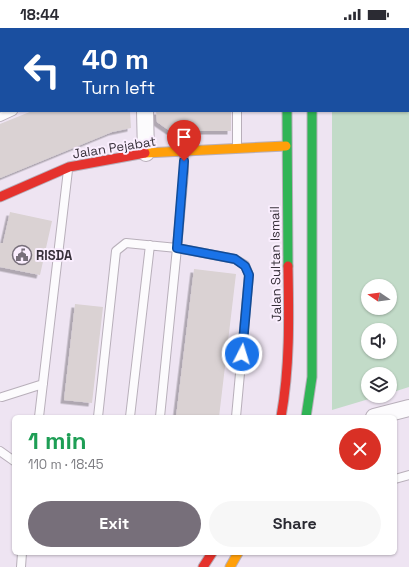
<!DOCTYPE html>
<meta charset="utf-8">
<style>
body{margin:0;font-family:"Space Grotesk",sans-serif;background:#f7f7f7;color:#2b2b33;height:100vh;display:flex;flex-direction:column;font-size:15px;white-space:nowrap}
*{box-sizing:border-box;margin:0}
p{font-size:13px;color:#7c7c81}
.icon{flex:none;width:22px;height:22px;fill:none;stroke:currentColor;stroke-width:2;stroke-linecap:round;stroke-linejoin:round}
.map{position:relative;flex:1;overflow:hidden}
.side{position:absolute;left:12px;top:387px;width:385px;height:140px;display:flex;flex-direction:column;background:#fff;border-radius:6px;box-shadow:0 1px 3px #0004}
.side>*{flex:none}
.top-card{position:absolute;left:0px;top:0px;width:409px;height:84px;box-shadow:0 1px 3px #0004;background:#1a4fa0;color:#fff;overflow:hidden}
.needle{width:26px;rotate:283deg}
.fabs{position:absolute;left:361px;top:251px;display:grid;gap:8px}
.fabs a{display:grid;place-items:center;width:36px;height:36px;border-radius:50%;background:#fff;box-shadow:0 1px 3px #0004;font-size:20px}
.pin{position:absolute;display:grid;place-items:center;width:34px;height:34px;color:#fff;margin:-41px -17px;border-radius:50% 50% 50% 0;rotate:-45deg;box-shadow:0 0 4px #0007}
.pin .icon{rotate:45deg}
.me{position:absolute;width:44px;margin:-22px;rotate:5deg;stroke-linejoin:round;filter:drop-shadow(0 0 3px #0008)}
.turn{display:flex;align-items:center;gap:14px;height:84px;padding:0 16px;font-size:18px}
.turn .icon{width:52px;height:52px;stroke-width:2.5}
.turn b{display:block;font-size:28px;line-height:34px}
.round{display:grid;place-items:center;flex:none;width:42px;height:42px;border-radius:21px;background:#f7f7f7}
.head{display:flex;align-items:center;justify-content:space-between;height:68px;padding:0 16px}
h1{font-size:24px;font-weight:800;line-height:30px;color:#1e9e55}
.button{display:flex;gap:8px;margin-top:auto;padding:8px 16px}
.button a{flex:1;height:46px;border-radius:24px;background:#776f7a;color:#fff;font-size:16px;font-weight:800;line-height:46px;text-align:center}
.button a+a{background:#f7f7f7;color:#2b2b33}
.status{display:flex;justify-content:space-between;align-items:center;height:28px;padding:0 20px;background:#fff;direction:ltr}
.status svg{height:11px;fill:currentColor}
.map>svg:first-child{display:block}
.green{fill:#c2dbc8;fill-rule:evenodd}
.building{fill:#dad2d3;filter:url(#shadow)}
.lines{fill:none;stroke-linecap:round;stroke-linejoin:round}
.lane-casing{stroke:#b8afba;stroke-width:10}
.street-casing{stroke:#b8afba;stroke-width:18}
.fast-casing{stroke:#b8afba;stroke-width:11}
.slow-casing{stroke:#b8afba;stroke-width:11}
.jam-casing{stroke:#b8afba;stroke-width:11}
.lane{stroke:#fcfbfd;stroke-width:8}
.street{stroke:#fcfbfd;stroke-width:16}
.fast{stroke:#30b455;stroke-width:9}
.slow{stroke:#ff9f0a;stroke-width:9}
.jam{stroke:#e5322d;stroke-width:9}
.route-casing{stroke:#114b97;stroke-width:10}
.route{stroke:#1a73e8;stroke-width:7}
.labels{text-anchor:middle;stroke-width:4;stroke-linejoin:round;paint-order:stroke}
.street-label{font-size:13px;fill:#37303a;stroke:#faeefe}
.poi-label{font-size:13px;font-weight:bold;fill:#37303a;stroke:#faeefe;text-anchor:start}
</style>
<div class="status"><b>18:44</b><svg viewBox="0 0 49 12"><path d="M0 12V9h3v3zM5 12V6h3v6zM10 12V3h3v9zM15 12V0h3v12zM26 1h20v11H26zM47 4h2v5h-2z"/></svg></div>
<div class="map">
<svg width="409" height="539" viewBox="0 0 409 539">
<defs>
<filter id="shadow"><feDropShadow dx="-3.5" dy="3.5" stdDeviation="0" flood-color="#0004"/></filter>
</defs>
<rect width="100%" height="100%" fill="#eee4f2"/>
<path class="green" d="M332 0H409V359L390 365V346H368V368H379L332 382V83H408V1ZM368 258H390V280H368ZM368 302H390V324H368Z"/>
<path class="building" d="M32 83H130L131 100 112 104 0 150V96Z
M156 83H231V103H170L157 94Z
M10 184 52 193 40 247 0 239V215H3Z
M194 241 236 246 219 389H176Z
M75 276 103 279 92 375 64 372Z"/>
<g class="lines">
<g class="lane-casing">
<path id="lane" d="M209 0V1
M0 89 13 83
M237 120V83
M2 369 43 356
M39 389 68 142
M98 389 116 223 126 215 177 220 235 231 245 237 249 247 236 389
M130 389 150 217
M160 389 177 220 184 144V124
M0 423 14 433
M395 451 409 447
M21 539 22 525"/>
</g>
<g class="street-casing">
<path id="street" d="M143 0V1
M36 1 38 0
M0 17 1 16
M145 83 146 125
M374 389 409 380"/>
</g>
<g class="fast-casing">
<path id="fast" d="M287 83 288 238
M306 389 312 349V83"/>
</g>
<g class="slow-casing">
<path id="slow" d="M287 0V1
M311 0V1
M145 125 286 118
M230 539 238 525"/>
</g>
<g class="jam-casing">
<path id="jam" d="M0 169 69 139 145 125
M281 389C290 339 289 289 288 238
M203 539 212 525"/>
</g>
<use href="#lane" class="lane"/>
<use href="#street" class="street"/>
<use href="#fast" class="fast"/>
<use href="#slow" class="slow"/>
<use href="#jam" class="jam"/>
</g>
<g class="lines">
<g class="route-casing">
<path id="route" d="M184 133 177 220 235 231 245 238 249 247 242 326"/>
</g>
<use href="#route" class="route"/>
</g>
<defs>
<g id="civic-ring" transform="scale(1)"><circle r="9.5" fill="#faeefe" stroke="#776f7a" stroke-width="1.5"/><path d="M-.6-6.5H3V-4.5H.6V-3L4-1V1h2V6H-6V1h2V-1L-.6-3ZM-1.2 2.5V6h2.4V2.5Z" fill="#776f7a"/></g>
</defs>
<g fill-rule="evenodd">
<use href="#civic-ring" x="22" y="227"/>
</g>
<g class="labels">
<g class="street-label">
<text transform="translate(114 119) rotate(-9)" y="5">Jalan Pejabat</text>
<text transform="translate(275 236) rotate(-91)" y="5">Jalan Sultan Ismail</text>
</g>
<g class="poi-label">
<text x="36" y="232">RISDA</text>
</g>
</g>
</svg>
<div class="fabs">
<a><svg class="needle" viewBox="-14 -14 28 28"><path d="M0-13l5 13h-10z" fill="#e53935"/><path d="M0 13l5-13h-10z" fill="#7c7c81"/></svg></a>
<a><svg class="icon" aria-label="sound" viewBox="0 0 24 24"><path d="M4 9h4l5-4v14l-5-4H4zM17 9q2 3 0 6"/></svg></a>
<a><svg class="icon" aria-label="layers" viewBox="0 0 24 24"><path d="M12 4l9 5-9 5-9-5zM3 14l9 5 9-5"/></svg></a>
</div>
<div class="pin" style="left:184px;top:133px;background:#d93025"><svg class="icon" aria-label="arrive" viewBox="0 0 24 24"><path d="M6 21V4h12l-3 4 3 4H6"/></svg></div>
<svg class="me" style="left:242px;top:326px" viewBox="-20 -20 40 40"><circle r="17" fill="#1a73e8" stroke="#fff" stroke-width="3"/><path d="M0-11L8 9 0 5-8 9z" fill="#fff"/></svg>
<div class="top-card">
<div class="turn"><svg class="icon" aria-label="left" viewBox="0 0 24 24"><path d="M17 20v-9H6M10 6l-5 5 5 5"/></svg><div><b>40 m</b>Turn left</div></div>
</div>
<section class="side">
<div class="head"><div><h1>1 min</h1><p>110 m · 18:45</p></div><a class="round" style="background:#d93025;color:#fff"><svg class="icon" aria-label="close" viewBox="0 0 24 24"><path d="M6 6l12 12M18 6L6 18"/></svg></a></div>
<div class="button"><a>Exit</a><a>Share</a></div>
</section>
</div>
